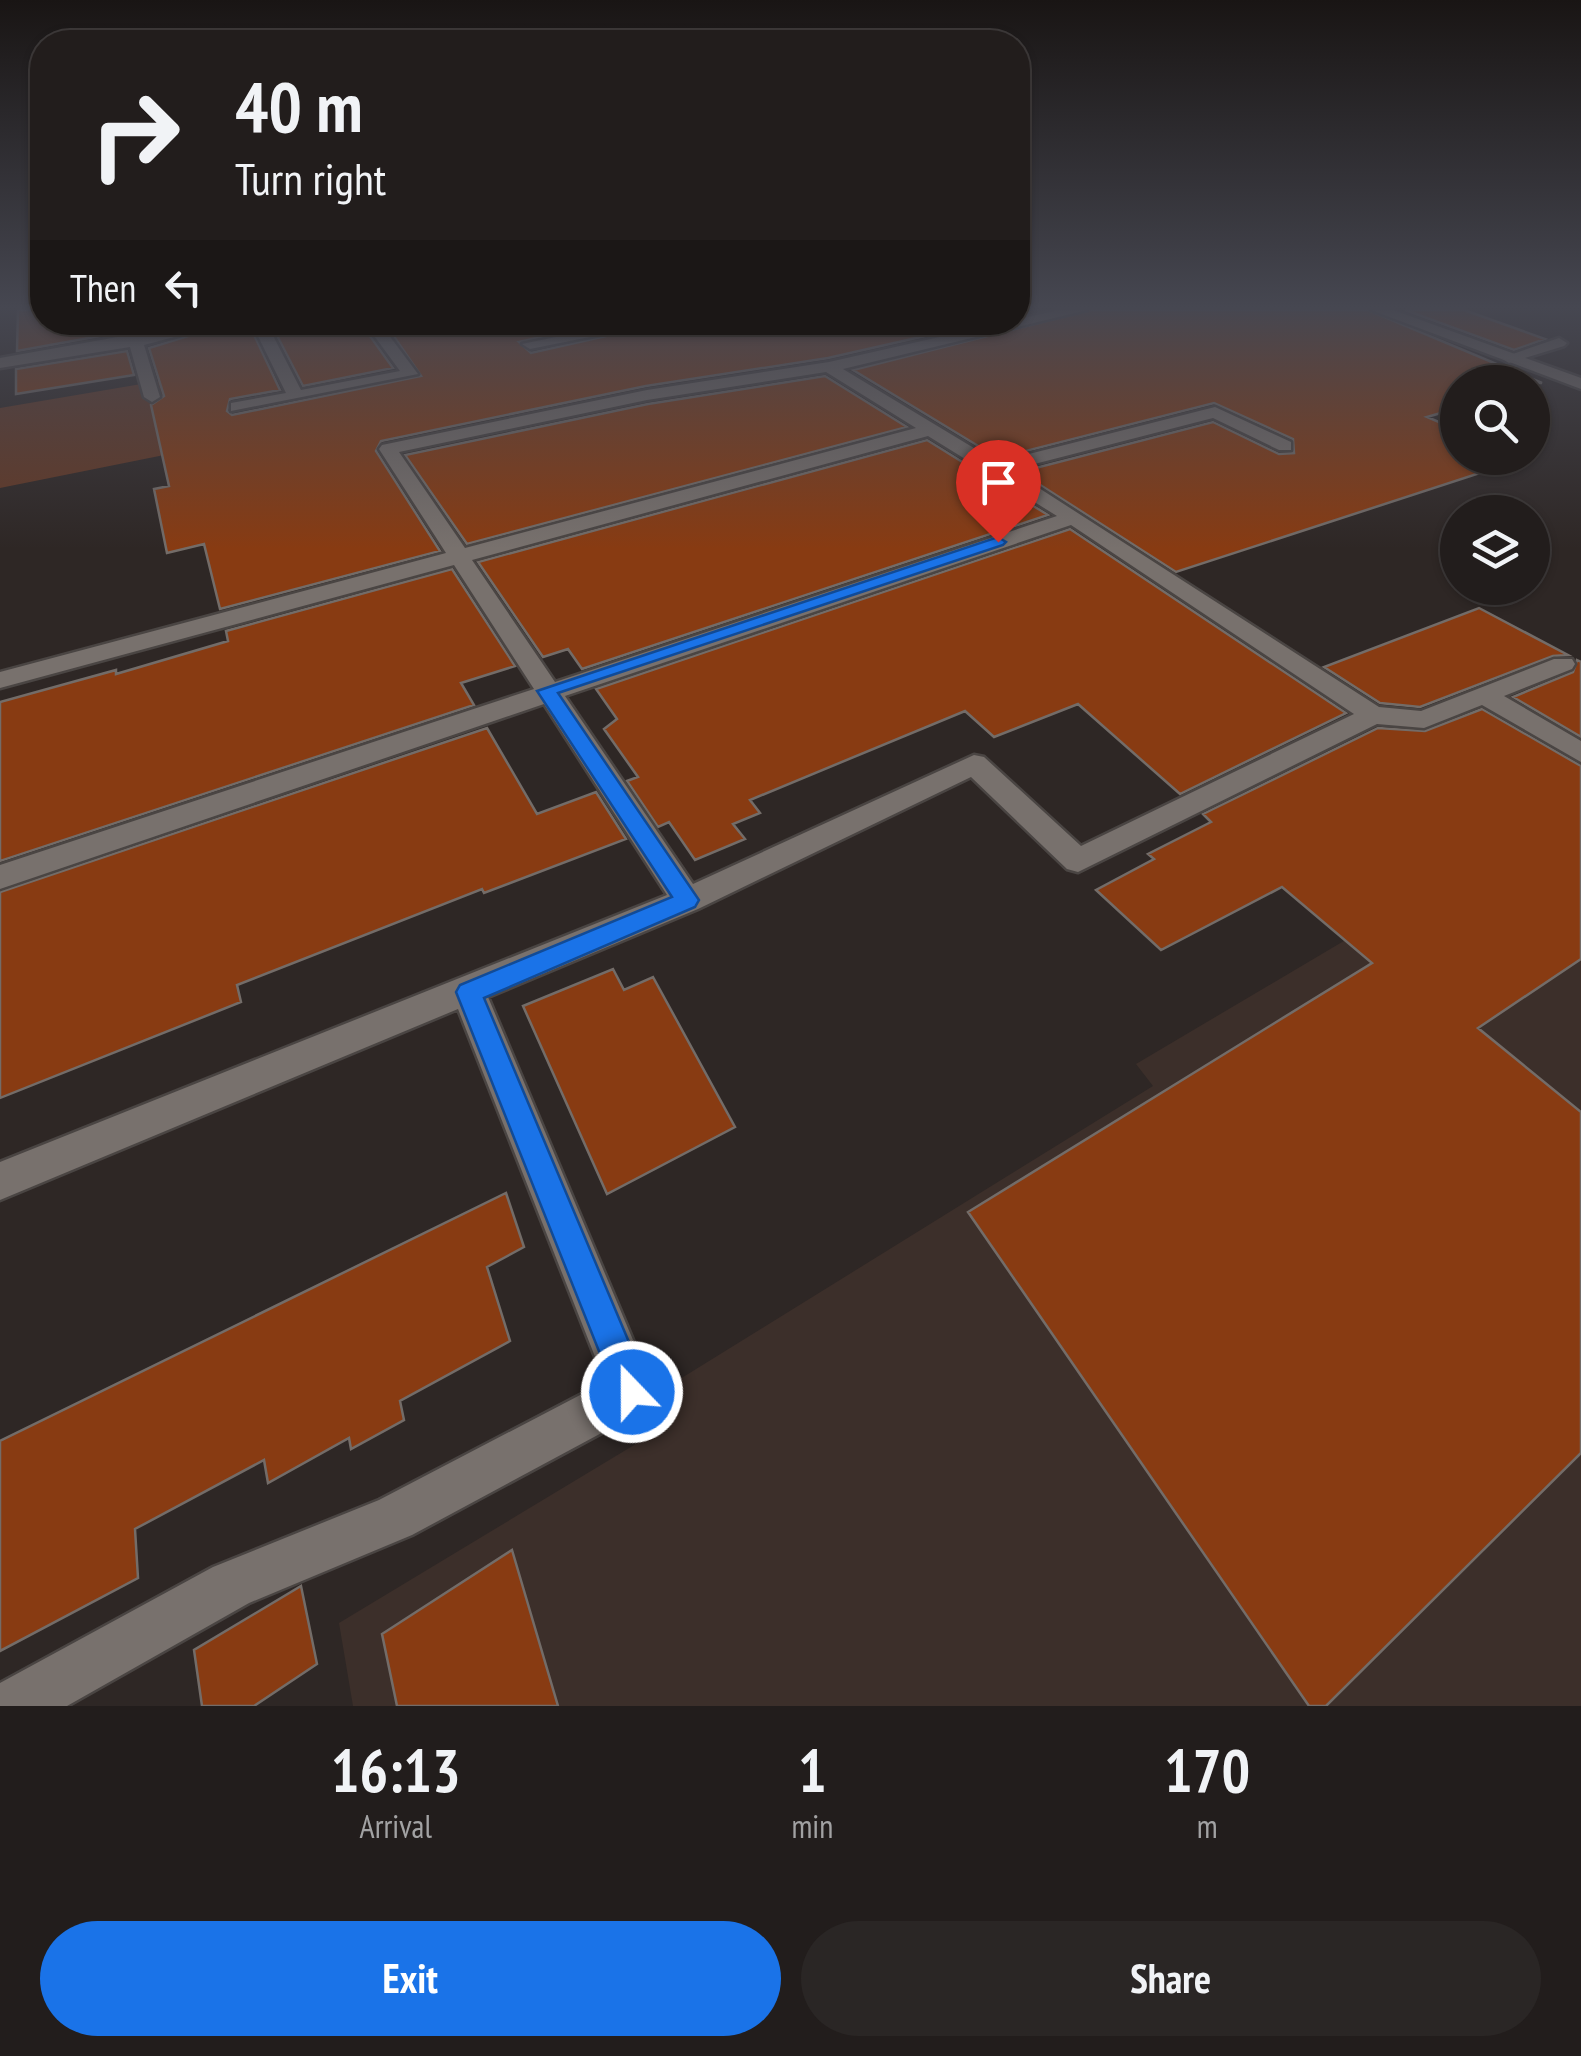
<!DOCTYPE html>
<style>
body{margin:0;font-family:"PT Sans Narrow",sans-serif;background:#2a2625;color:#f1f3f6;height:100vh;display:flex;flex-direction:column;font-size:38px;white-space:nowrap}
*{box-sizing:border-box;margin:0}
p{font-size:32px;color:#a2a2a3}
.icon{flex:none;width:55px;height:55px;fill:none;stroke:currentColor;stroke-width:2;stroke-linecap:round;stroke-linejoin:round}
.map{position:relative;height:1706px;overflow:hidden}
.side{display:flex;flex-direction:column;background:#221d1c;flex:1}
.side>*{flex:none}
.guide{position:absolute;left:30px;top:30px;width:1000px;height:305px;border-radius:40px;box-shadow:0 2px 8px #0004,0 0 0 2px #3f3b3b;background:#221d1c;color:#f1f3f6;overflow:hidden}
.fabs{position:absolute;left:1440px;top:365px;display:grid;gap:20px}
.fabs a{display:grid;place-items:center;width:110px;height:110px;border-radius:50%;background:#221d1c;box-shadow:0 2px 8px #0004,0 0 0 2px #3f3b3b;font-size:50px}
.pin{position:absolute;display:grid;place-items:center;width:85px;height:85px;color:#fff;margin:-102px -42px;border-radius:50% 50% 50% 0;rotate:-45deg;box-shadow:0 0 10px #0007}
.pin .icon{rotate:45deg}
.me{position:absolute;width:110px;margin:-55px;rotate:338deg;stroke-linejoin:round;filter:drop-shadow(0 0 8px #0008)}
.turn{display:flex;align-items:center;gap:35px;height:210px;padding:0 40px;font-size:45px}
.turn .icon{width:130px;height:130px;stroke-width:2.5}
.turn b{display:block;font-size:70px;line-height:85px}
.then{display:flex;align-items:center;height:95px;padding:0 40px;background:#0003;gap:20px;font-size:38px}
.eta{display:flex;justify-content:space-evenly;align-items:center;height:170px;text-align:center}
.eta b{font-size:60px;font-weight:600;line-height:70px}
.primary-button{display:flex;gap:20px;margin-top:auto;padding:20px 40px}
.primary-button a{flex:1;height:115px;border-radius:60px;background:#1a73e8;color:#fff;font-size:40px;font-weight:600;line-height:115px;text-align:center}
.primary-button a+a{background:#2a2625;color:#f1f3f6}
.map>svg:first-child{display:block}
.built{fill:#3c2f2a}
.green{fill:#643824}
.building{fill:#883b12;stroke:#736c68;stroke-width:2.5}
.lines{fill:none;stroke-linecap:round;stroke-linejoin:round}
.lane-casing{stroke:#4a4543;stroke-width:5}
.street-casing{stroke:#4a4543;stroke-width:5}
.lane{fill:#78716d;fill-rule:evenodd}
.street{fill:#78716d;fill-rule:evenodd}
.route{fill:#1a73e8;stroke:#114b97;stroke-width:2.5}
</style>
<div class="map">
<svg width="1581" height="1706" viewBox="0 0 1581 1706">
<rect width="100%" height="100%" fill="#2e2725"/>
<path class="built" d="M1553 817 1581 835V1706H353L339 1623 669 1424 659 1392 1153 1086 1136 1064Z"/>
<path class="green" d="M159 381 164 402 234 441 0 488V408Z"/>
<path class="building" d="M18 310H42V322H178L17 351Z
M1090 310H1368L1542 383 1458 382V408L1427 417 1458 430V458H1526L1176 572 1020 472 1213 422 1279 454 1294 453 1293 439 1214 403 998 458 853 370Z
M1405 310H1464L1545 339 1514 350Z
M233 322H248L280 390 230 399 227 411 232 415 421 376 384 322H608L519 342 531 353 668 322H987L828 358 646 386 381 441 376 451 440 551 220 609 204 544 167 553 154 489 169 486 151 405 164 396 149 348Z
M270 322H360L393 368 303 386Z
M127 351 134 375 16 394V369Z
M825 376 907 427 467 544 405 455 648 404Z
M927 440 1048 515 582 669 568 649 543 657 478 562Z
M1070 529 1346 713 1180 794 1078 704 994 737 965 711 750 800 760 813 733 824 745 839 695 860 669 822 658 827 627 781 638 777 604 729 617 719 596 689Z
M452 569 515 666 461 683 474 705 0 861V702L116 670V674L228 641 226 631Z
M1479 608 1568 655 1553 656 1420 707 1380 703 1324 667Z
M1577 660 1581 662V737L1513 697 1573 672Z
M1482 709 1581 766V959L1478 1028 1581 1112V1453L1326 1706H1309L968 1212 1372 963 1282 887 1161 950 1096 890 1154 859 1148 854 1211 822 1203 814 1378 728 1425 731Z
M487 728 537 814 596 792 626 839 484 893 482 889 237 985 241 1002 0 1098V892Z
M613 969 624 990 653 977 735 1127 607 1194 523 1006Z
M506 1193 524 1247 487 1267 510 1341 400 1401 404 1420 351 1449 349 1438 268 1483 264 1460 135 1529 138 1578 0 1651V1441Z
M512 1550 558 1706H397L382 1634Z
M301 1586 317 1664 254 1706H202L194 1650Z"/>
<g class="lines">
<g class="lane-casing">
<path id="lane" d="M629 322H664L530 349 522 344Z
M1559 338 1567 343 1564 346 1509 363 1501 358Z"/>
</g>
<g class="street-casing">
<path id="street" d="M1059 310H1087L843 369 997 462 1215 407 1291 442V450H1279L1213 418 1011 470 1379 707 1421 711 1554 659H1572L1575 664 1572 669 1504 696 1581 741V762L1482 705 1424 728 1377 724 1078 872 1067 869 971 777 698 909 488 997 655 1392 648 1408 412 1535 249 1603 67 1706H0V1683L213 1567 379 1500 605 1382 458 1009 0 1200V1162L667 895 544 704 0 889V865L534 689 454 565 0 688V672L446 553 379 449 382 445 647 390 829 362ZM826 372 916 428 465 548 399 452 647 400ZM928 436 1057 516 555 682 472 560ZM1071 525 1354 714 1081 846 984 757 974 755 693 884 565 696Z
M1371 310H1393L1581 378V389Z
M202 322H230L144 345 160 397 152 402 144 397 130 347 0 368V358Z
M251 322H266L301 390 400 371 364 322H379L418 374 231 411V403L286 393Z"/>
</g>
<use href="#lane" class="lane"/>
<use href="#street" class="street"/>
</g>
<linearGradient id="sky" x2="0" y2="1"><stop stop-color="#191514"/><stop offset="0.56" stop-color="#464751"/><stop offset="1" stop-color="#464751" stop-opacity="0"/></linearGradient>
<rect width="1581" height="549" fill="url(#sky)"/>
<path class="route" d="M998 537 1006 542 1003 545 558 693 699 900 695 907 484 998 650 1392 644 1404 632 1409 620 1404 456 992 460 985 672 897 537 691Z"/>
</svg>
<div class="fabs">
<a><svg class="icon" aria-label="search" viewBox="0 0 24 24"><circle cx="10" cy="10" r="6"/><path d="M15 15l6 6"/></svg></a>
<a><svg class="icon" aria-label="layers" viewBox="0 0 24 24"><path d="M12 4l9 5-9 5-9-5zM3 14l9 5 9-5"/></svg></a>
</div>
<div class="pin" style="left:998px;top:542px;background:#d93025"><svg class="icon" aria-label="arrive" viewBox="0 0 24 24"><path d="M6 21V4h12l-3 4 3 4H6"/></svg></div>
<svg class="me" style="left:632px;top:1392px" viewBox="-20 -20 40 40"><circle r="17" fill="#1a73e8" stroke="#fff" stroke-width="3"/><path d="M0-11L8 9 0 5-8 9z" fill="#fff"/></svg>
<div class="guide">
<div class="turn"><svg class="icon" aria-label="right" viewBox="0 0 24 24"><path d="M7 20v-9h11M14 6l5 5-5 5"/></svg><div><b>40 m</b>Turn right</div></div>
<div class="then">Then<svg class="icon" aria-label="left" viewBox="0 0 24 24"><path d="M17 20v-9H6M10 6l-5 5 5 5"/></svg></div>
</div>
</div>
<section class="side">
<div class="eta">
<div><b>16:13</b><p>Arrival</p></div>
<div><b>1</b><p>min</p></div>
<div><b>170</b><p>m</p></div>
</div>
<div class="primary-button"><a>Exit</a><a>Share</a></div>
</section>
